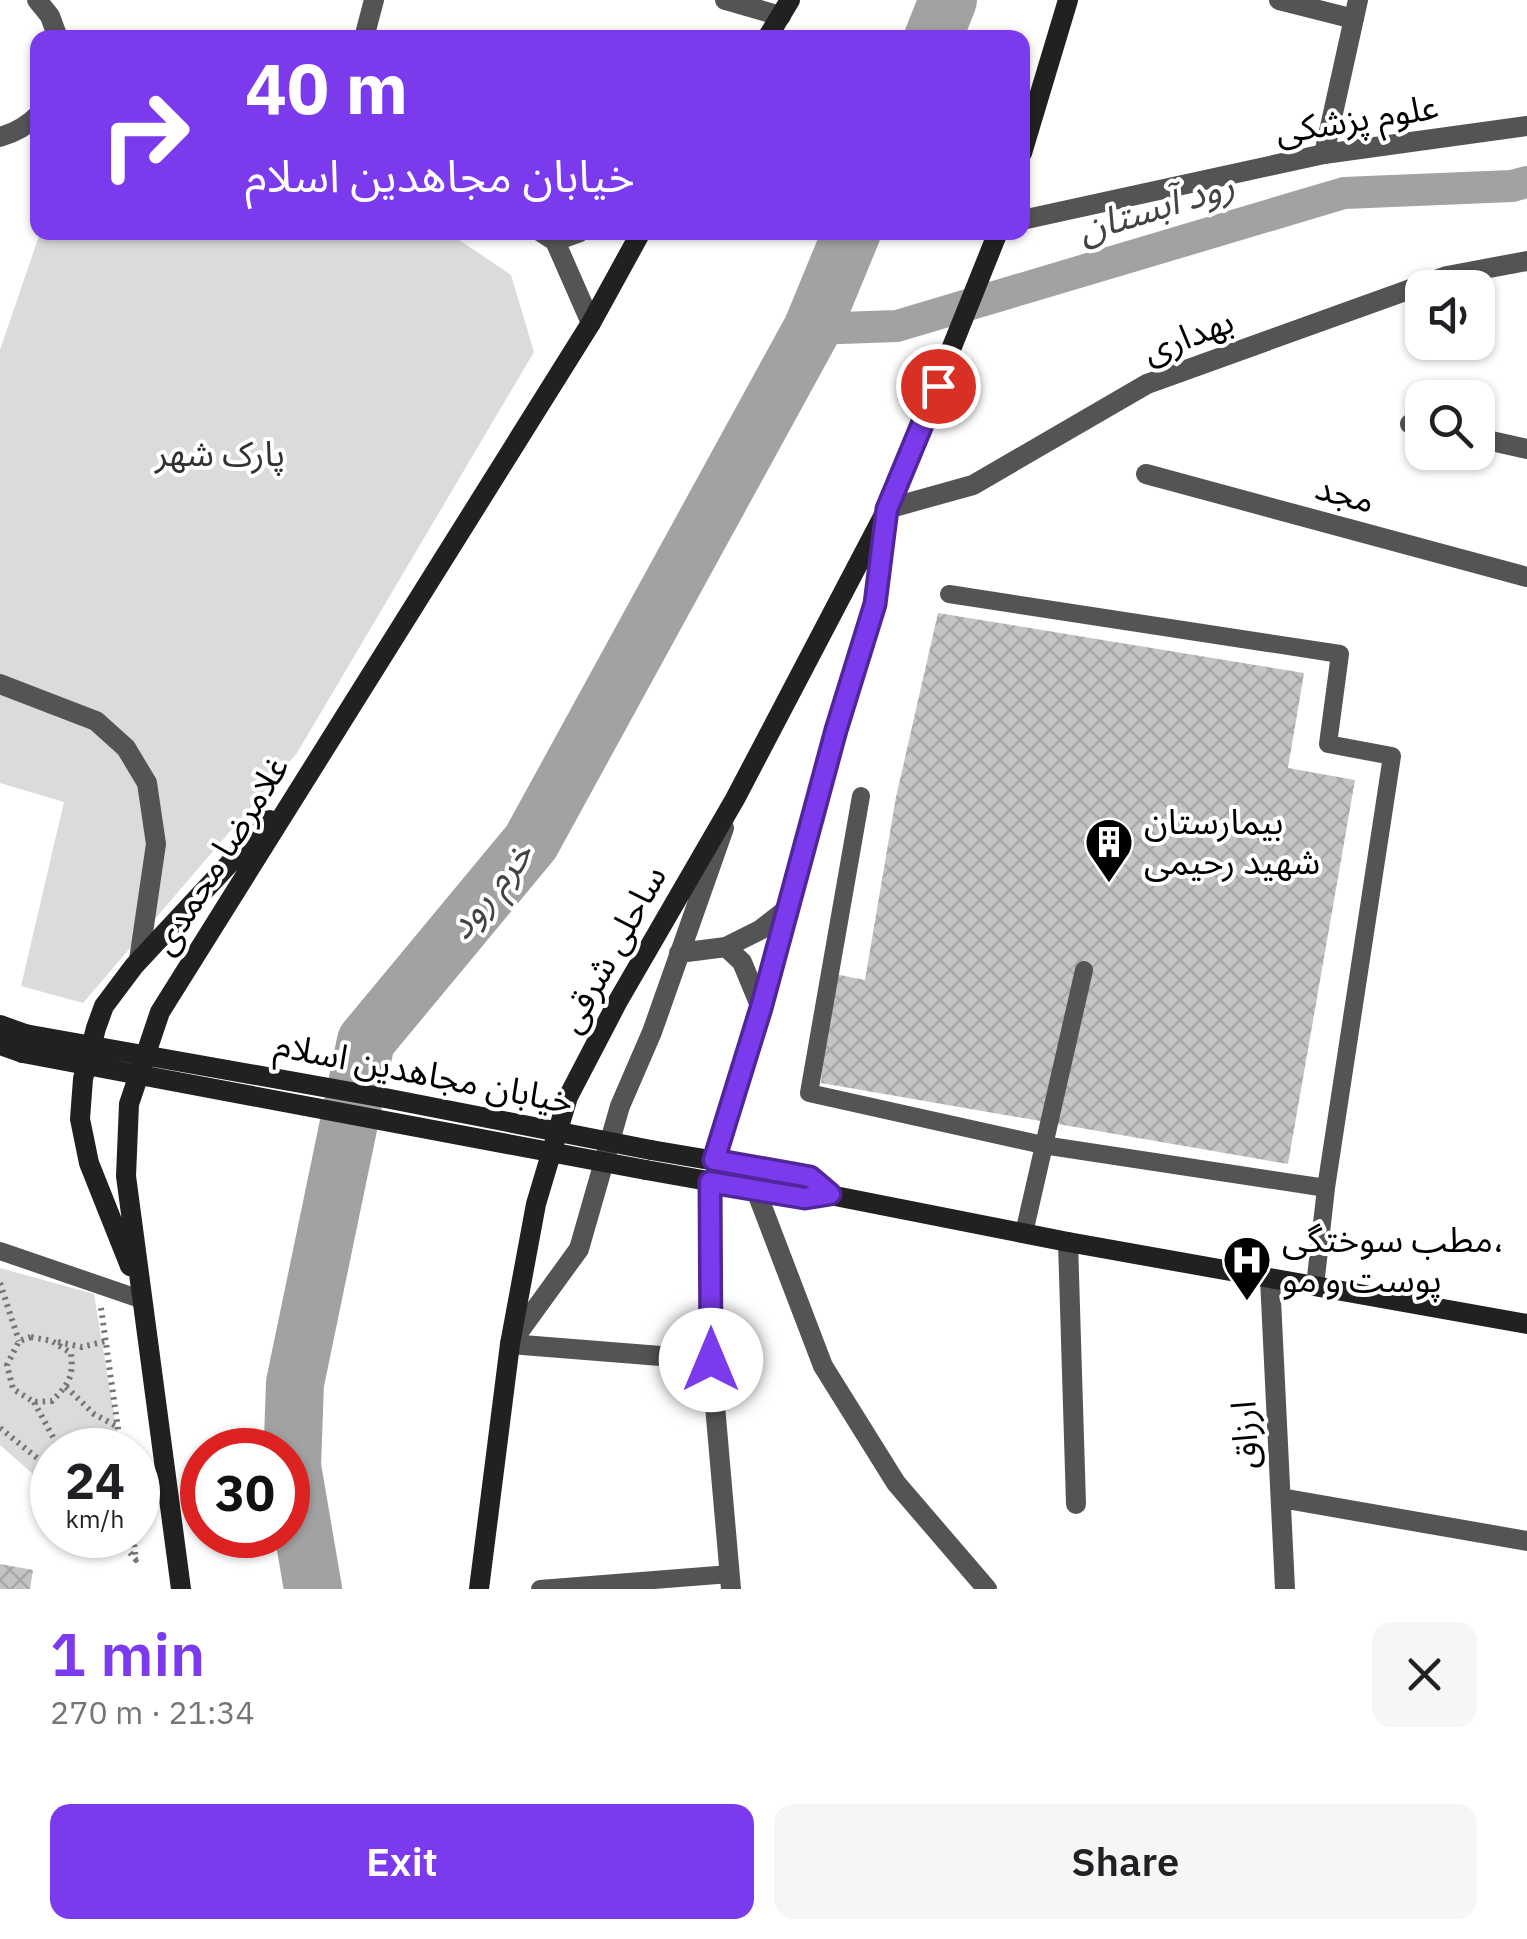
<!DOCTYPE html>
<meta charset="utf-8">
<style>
body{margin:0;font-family:"IBM Plex Sans","Noto Sans Arabic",sans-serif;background:#f6f6f6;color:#202124;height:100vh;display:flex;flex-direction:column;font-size:38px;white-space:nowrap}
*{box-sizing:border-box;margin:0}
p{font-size:32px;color:#757577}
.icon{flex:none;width:55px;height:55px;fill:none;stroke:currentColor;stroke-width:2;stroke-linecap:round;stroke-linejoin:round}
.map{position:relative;height:1589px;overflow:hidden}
.side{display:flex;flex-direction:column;background:#fff;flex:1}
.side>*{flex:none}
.guide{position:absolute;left:30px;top:30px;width:1000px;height:210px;border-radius:20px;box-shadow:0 2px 8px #0004;background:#7c3aed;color:#fff;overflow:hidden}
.fabs{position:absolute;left:1405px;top:270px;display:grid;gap:20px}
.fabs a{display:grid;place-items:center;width:90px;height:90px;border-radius:20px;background:#fff;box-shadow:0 2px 8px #0004;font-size:50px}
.speed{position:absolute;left:30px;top:1428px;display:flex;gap:20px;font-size:50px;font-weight:700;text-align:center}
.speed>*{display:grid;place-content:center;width:130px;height:130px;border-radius:50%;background:#fff;box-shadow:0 2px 8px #0004;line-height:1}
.speed small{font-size:25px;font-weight:400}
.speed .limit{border:15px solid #d22;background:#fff;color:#111}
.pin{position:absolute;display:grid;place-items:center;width:85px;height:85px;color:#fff;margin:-42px;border:5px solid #fff;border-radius:50%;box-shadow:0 2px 10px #0007}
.me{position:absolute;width:110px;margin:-55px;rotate:0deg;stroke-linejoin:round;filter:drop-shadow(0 0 8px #0008)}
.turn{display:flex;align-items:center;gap:35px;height:210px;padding:0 50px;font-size:45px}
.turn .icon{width:130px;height:130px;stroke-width:2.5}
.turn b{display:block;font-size:70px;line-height:85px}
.round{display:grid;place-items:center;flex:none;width:105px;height:105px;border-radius:20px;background:#f6f6f6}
.summary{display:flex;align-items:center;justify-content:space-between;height:170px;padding:0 50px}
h1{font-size:60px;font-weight:600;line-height:75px;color:#7c3aed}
.primary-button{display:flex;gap:20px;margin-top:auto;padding:20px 50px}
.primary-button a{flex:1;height:115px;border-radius:20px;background:#7c3aed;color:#fff;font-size:40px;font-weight:600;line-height:115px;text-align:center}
.primary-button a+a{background:#f6f6f6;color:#202124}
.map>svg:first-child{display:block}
.green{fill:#dbdbdb}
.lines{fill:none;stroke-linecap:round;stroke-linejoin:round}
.canal{stroke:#a2a2a2;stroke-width:32}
.river{stroke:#a2a2a2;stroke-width:58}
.building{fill:url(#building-cross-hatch)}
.path{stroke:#767676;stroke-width:6;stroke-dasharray:2.5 5;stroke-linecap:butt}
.service{stroke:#545454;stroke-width:18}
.minor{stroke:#545454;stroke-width:20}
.tertiary{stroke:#545454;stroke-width:20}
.secondary{stroke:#212121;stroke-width:20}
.secondary-bridge{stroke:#212121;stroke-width:20}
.route-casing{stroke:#51269a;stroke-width:25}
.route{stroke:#7c3aed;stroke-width:18}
.labels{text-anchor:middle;stroke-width:8;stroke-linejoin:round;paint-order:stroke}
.street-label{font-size:35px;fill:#000;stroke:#fff}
.park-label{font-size:35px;fill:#323232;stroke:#fff}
.poi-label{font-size:35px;fill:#000;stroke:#fff;text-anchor:start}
.water-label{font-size:38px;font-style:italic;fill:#434343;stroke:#fff}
</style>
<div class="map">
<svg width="1527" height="1589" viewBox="0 0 1527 1589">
<defs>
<pattern id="building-cross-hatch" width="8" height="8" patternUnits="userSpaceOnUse" patternTransform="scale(2.5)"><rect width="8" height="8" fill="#c4c4c4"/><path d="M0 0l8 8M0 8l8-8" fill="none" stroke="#a7a7a7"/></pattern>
</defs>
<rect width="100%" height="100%" fill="#fff"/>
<path class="green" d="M40 233H449L511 275 534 352 297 753 83 1003 21 986 64 802 0 783V350Z
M0 1268 94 1294 120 1450H52V1491L0 1445Z"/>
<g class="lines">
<path class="canal" d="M812 329 897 326 1344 193 1512 186 1527 182"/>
<path class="river" d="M933 38 948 0
M313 1589 292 1466 295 1383 366 1041 531 842 812 329 852 232"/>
</g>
<path class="building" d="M938 613 1304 673 1288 768 1355 780 1288 1164 821 1083 830 973 865 980 896 797Z
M0 1564 33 1570 30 1589H0Z"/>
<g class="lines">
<path class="path" d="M0 1283 19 1341
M101 1308 121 1450
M31 1337 52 1341 71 1353C74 1377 68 1385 52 1401L34 1402 13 1389 7 1365 19 1341Z
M58 1342 82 1347 106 1341
M66 1387 94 1414 118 1427
M34 1402 60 1450
M0 1428 52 1470
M116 1535 136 1560 133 1535"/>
<path class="service" d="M949 594 1340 654 1328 744 1392 756 1326 1188 1315 1286
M861 796 809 1093 1043 1145 1326 1188
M1024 1233 1084 970
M0 1251 143 1300
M540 1589 730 1574"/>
<path class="minor" d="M725 0 781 16
M1279 0 1354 19
M364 38 374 0
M1324 154 1358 0
M1410 424 1422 426
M1478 438 1527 449
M1146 474 1527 577
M0 684 96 721 126 748 147 783 156 844 139 960
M710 1181 711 1360 731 1589
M1068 1242 1076 1504
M1270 1279 1285 1589
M1281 1498 1527 1541"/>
<path class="tertiary" d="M37 0 50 16 58 38
M0 137C14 133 27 126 38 115
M1022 220 1324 154 1527 126
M541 232 555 241 591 323
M555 241 580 232
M726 947 742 962 761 1008
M679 953 726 947 760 930 787 909
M714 1160 761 1008 836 729 875 604 887 509 973 485 1147 384 1447 276 1527 261
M755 1188 823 1366 896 1483 987 1589
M510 1344 579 1249 620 1106 652 1032 724 828
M510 1344 711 1360"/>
<path class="secondary" d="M767 38 790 0
M1022 153 1068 0
M0 1025 25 1034
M0 1045 23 1053
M651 1150 810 1177 830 1195
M646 1170 805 1198 830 1195 1068 1242 1527 1324
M130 1266 89 1163 80 1119 83 1079 96 1028 104 1006 134 966 270 820
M181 1589 126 1176 129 1104 160 1012 591 323 641 232
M479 1589 510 1344 536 1204 568 1097 618 1001 735 799 887 509 998 232"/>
<path class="secondary-bridge" d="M25 1034 385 1098 651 1150
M23 1053 646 1170"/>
</g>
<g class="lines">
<g class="route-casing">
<path id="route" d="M711 1360 710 1182 805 1198 830 1194 810 1177 714 1160 761 1008 836 730 875 604 887 509 938 386"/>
</g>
<use href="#route" class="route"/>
</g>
<defs>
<g id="building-pin" transform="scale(2.5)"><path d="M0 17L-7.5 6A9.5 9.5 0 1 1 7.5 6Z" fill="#000" stroke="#fff"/><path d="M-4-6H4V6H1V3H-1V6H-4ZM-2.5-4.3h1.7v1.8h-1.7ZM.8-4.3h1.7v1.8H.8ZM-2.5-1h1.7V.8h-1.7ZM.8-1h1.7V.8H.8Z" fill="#fff"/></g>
<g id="hospital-pin" transform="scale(2.5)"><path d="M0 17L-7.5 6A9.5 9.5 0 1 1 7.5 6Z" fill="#000" stroke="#fff"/><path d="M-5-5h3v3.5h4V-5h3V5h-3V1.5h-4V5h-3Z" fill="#fff"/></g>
</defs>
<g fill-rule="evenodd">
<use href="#building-pin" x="1109" y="842"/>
<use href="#hospital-pin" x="1247" y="1260"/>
</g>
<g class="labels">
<g class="street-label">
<text transform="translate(1357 119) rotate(-9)" y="12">علوم پزشکی</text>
<text transform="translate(1188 336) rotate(-21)" y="12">بهداری</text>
<text transform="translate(1345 494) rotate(15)" y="12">مجد</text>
<text transform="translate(220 855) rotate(-58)" y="12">غلامرضا محمدی</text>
<text transform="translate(612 949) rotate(-61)" y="12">ساحلی شرقی</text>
<text transform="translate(424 1073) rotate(11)" y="12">خیابان مجاهدین اسلام</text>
<text transform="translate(1245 1435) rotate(-93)" y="12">ارزاق</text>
</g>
<g class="park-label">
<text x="220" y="466">پارک شهر</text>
</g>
<g class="poi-label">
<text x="1144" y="834">بیمارستان<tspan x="1144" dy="40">شهید رحیمی</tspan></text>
<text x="1282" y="1252">مطب سوختگی،<tspan x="1282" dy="40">پوست و مو</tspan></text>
</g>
<g class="water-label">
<text transform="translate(1156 207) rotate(-17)" y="13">رود آبستان</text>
<text transform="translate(490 890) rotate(-51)" y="13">خرم رود</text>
</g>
</g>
</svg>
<div class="fabs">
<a><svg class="icon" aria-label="sound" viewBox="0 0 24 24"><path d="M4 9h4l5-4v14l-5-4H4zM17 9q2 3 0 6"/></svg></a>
<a><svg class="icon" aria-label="search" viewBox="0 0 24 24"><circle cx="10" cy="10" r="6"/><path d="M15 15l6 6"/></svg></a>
</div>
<div class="speed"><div>24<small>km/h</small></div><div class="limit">30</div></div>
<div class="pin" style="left:938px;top:386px;background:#d93025"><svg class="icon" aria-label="arrive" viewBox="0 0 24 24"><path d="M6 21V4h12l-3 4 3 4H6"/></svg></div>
<svg class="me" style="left:711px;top:1360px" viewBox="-20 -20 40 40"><circle r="19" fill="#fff"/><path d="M0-13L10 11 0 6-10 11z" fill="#7c3aed"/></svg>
<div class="guide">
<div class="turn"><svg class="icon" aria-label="right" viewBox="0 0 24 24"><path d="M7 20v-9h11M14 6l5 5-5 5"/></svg><div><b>40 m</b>خیابان مجاهدین اسلام</div></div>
</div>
</div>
<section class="side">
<div class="summary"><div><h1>1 min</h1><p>270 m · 21:34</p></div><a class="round"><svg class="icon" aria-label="close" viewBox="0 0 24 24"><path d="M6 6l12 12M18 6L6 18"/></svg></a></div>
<div class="primary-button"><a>Exit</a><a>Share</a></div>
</section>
